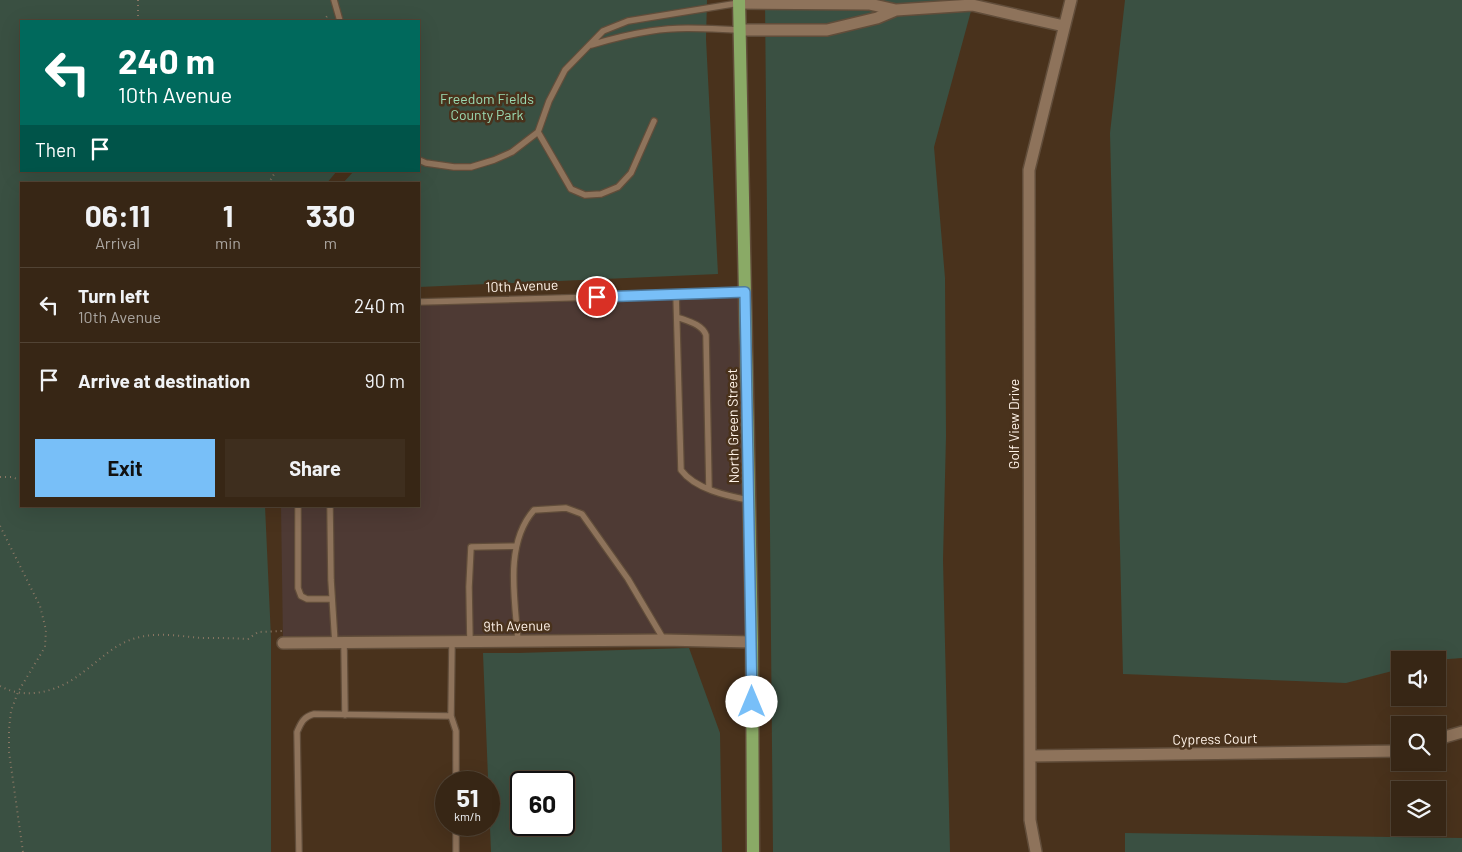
<!DOCTYPE html>
<style>
body{margin:0;font-family:Barlow,sans-serif;background:#3e2e1e;color:#f1f3f6;height:100vh;display:flex;flex-direction:column;font-size:19px;white-space:nowrap}
*{box-sizing:border-box;margin:0}
p{font-size:16px;color:#aaa5a0}
.icon{flex:none;width:28px;height:28px;fill:none;stroke:currentColor;stroke-width:2;stroke-linecap:round;stroke-linejoin:round}
.map{position:relative;flex:1;overflow:hidden}
.drawer{position:absolute;left:20px;top:182px;width:400px;height:325px;display:flex;flex-direction:column;background:#372615;border-radius:0px;box-shadow:0 5px 20px #0002,0 0 0 1px #514334}
.drawer>*{flex:none}
.banner{position:absolute;left:20px;top:20px;width:400px;height:152px;border-radius:0px;box-shadow:0 5px 20px #0002,0 0 0 1px #514334;background:#00695c;color:#fff;overflow:hidden}
.fabs{position:absolute;left:1391px;top:651px;display:grid;gap:10px}
.fabs a{display:grid;place-items:center;width:55px;height:55px;border-radius:0px;background:#372615;box-shadow:0 5px 20px #0002,0 0 0 1px #514334;font-size:25px}
.speed{position:absolute;left:435px;top:771px;display:flex;gap:10px;font-size:25px;font-weight:700;text-align:center}
.speed>*{display:grid;place-content:center;width:65px;height:65px;border-radius:50%;background:#372615;box-shadow:0 5px 20px #0002,0 0 0 1px #514334;line-height:1}
.speed small{font-size:12px;font-weight:400}
.speed .limit{border:2px solid #111;border-radius:8px;background:#fff;color:#111}
.pin{position:absolute;display:grid;place-items:center;width:42px;height:42px;color:#fff;margin:-21px;border:2px solid #fff;border-radius:50%;box-shadow:0 1px 5px #0007}
.me{position:absolute;width:55px;margin:-28px;rotate:0deg;stroke-linejoin:round;filter:drop-shadow(0 0 4px #0008)}
.turn{display:flex;align-items:center;gap:18px;height:105px;padding:0 15px;font-size:22px}
.turn .icon{width:65px;height:65px;stroke-width:2.5}
.turn b{display:block;font-size:35px;line-height:42px}
.then{display:flex;align-items:center;height:48px;padding:0 15px;background:#0003;gap:10px;font-size:19px}
.eta{display:flex;justify-content:space-evenly;align-items:center;height:85px;text-align:center}
.eta b{font-size:30px;font-weight:700;line-height:35px}
.action{display:flex;gap:10px;margin-top:auto;padding:10px 15px}
.action a{flex:1;height:58px;border-radius:0px;background:#78bff8;color:#111;font-size:20px;font-weight:700;line-height:58px;text-align:center}
.action a+a{background:#3e2e1e;color:#f1f3f6}
ul{padding:0;list-style:none}
li{display:flex;align-items:center;gap:15px;height:75px;padding:0 15px;border-top:1px solid #514334}
li div{flex:1}
li b{display:block;font-size:19px}
li em{font-style:normal}
.map>svg:first-child{display:block}
.education{fill:#4e3a34}
.green{fill:#3a5042;fill-rule:evenodd}
.lines{fill:none;stroke-linecap:round;stroke-linejoin:round}
.lane-casing{stroke:#614d3a;stroke-width:8}
.street-casing{stroke:#614d3a;stroke-width:14}
.primary-casing{stroke:#614d3a;stroke-width:15}
.path{stroke:#8a7764;stroke-width:2;stroke-dasharray:1 4;stroke-linecap:butt}
.lane{stroke:#8e735b;stroke-width:5.5}
.street{stroke:#8e735b;stroke-width:11}
.primary{stroke:#8aaa66;stroke-width:12}
.route-casing{stroke:#4e7ca1;stroke-width:12}
.route{stroke:#78bff8;stroke-width:9}
.labels{text-anchor:middle;stroke-width:5;stroke-linejoin:round;paint-order:stroke}
.park-label{font-size:14px;fill:#9bdbb3;stroke:#49321c}
.street-label{font-size:14px;fill:#fff3e8;stroke:#49321c}
</style>
<div class="map">
<svg width="1462" height="852" viewBox="0 0 1462 852">
<rect width="100%" height="100%" fill="#49321c"/>
<path class="education" d="M745 296 752 642 283 643 281 506H419V305Z"/>
<path class="green" d="M0 0H707L706 39 718 274 419 287V184H342L354 171H419V21H21V171H337L326 184H21V506H265L271 638V852H0Z
M765 0H974L934 147 945 278 946 436 943 560 950 852H773Z
M1125 0H1462V658L1436 660H1400V669L1346 683 1123 674 1110 133Z
M689 648 720 733 722 852H491L483 653H518ZM521 782H564V825H521Z
M1125 833 1462 838V852H1125Z"/>
<g class="lines">
<g class="lane-casing">
<path id="lane" d="M334 0 340 21
M591 45C611 39 631 34 651 31 681 26 711 29 740 30
M538 132 571 189 585 195 601 194 618 187 631 173 654 121
M419 160 426 163 454 167H471L494 160 512 152 538 132 549 101 565 70 603 31 628 21 739 3
M676 294 681 470C695 489 727 496 749 500
M419 302 745 293
M677 317C687 321 702 324 706 335L709 489
M298 506V588L301 596 307 599H332
M330 506 331 580 335 643
M518 641C515 599 504 544 534 510L566 508 582 514 628 579 664 640
M470 642 469 587 471 547 516 546
M344 643 345 715
M452 643 451 716 456 731V782
M299 852 297 732C301 723 303 717 314 714L451 716
M456 852V825"/>
</g>
<g class="street-casing">
<path id="street" d="M739 3 869 4 896 10 972 5 1064 26
M741 30H827L877 18 896 10
M283 643 664 640 752 642
M1438 739 1462 732
M1030 756 1400 751
M1036 852 1030 820 1029 170 1071 0"/>
</g>
<g class="primary-casing">
<path id="primary" d="M739 0 752 642 753 852"/>
</g>
<path class="path" d="M138 21V0
M323 21 329 14
M268 184 276 171
M0 477H11L21 480
M0 526 40 606 46 630 45 647 18 692 11 711 9 729V752L23 852
M0 686C27 701 59 691 82 673 100 660 114 644 136 638 157 632 180 636 201 638 217 638 232 638 248 639L258 632 283 631"/>
<use href="#lane" class="lane"/>
<use href="#street" class="street"/>
<use href="#primary" class="primary"/>
</g>
<g class="lines">
<g class="route-casing">
<path id="route" d="M597 297 745 292 752 702"/>
</g>
<use href="#route" class="route"/>
</g>
<g class="labels">
<g class="park-label">
<text x="487" y="104">Freedom Fields<tspan x="487" dy="16">County Park</tspan></text>
</g>
<g class="street-label">
<text transform="translate(522 286) rotate(-2)" y="5">10th Avenue</text>
<text transform="translate(1014 424) rotate(-90)" y="5">Golf View Drive</text>
<text transform="translate(733 426) rotate(-91)" y="5">North Green Street</text>
<text transform="translate(517 626) rotate(-1)" y="5">9th Avenue</text>
<text transform="translate(1215 739) rotate(-1)" y="5">Cypress Court</text>
</g>
</g>
</svg>
<div class="fabs">
<a><svg class="icon" aria-label="sound" viewBox="0 0 24 24"><path d="M4 9h4l5-4v14l-5-4H4zM17 9q2 3 0 6"/></svg></a>
<a><svg class="icon" aria-label="search" viewBox="0 0 24 24"><circle cx="10" cy="10" r="6"/><path d="M15 15l6 6"/></svg></a>
<a><svg class="icon" aria-label="layers" viewBox="0 0 24 24"><path d="M12 4l9 5-9 5-9-5zM3 14l9 5 9-5"/></svg></a>
</div>
<div class="speed"><div>51<small>km/h</small></div><div class="limit">60</div></div>
<div class="pin" style="left:597px;top:297px;background:#d93025"><svg class="icon" aria-label="arrive" viewBox="0 0 24 24"><path d="M6 21V4h12l-3 4 3 4H6"/></svg></div>
<svg class="me" style="left:752px;top:702px" viewBox="-20 -20 40 40"><circle r="19" fill="#fff"/><path d="M0-13L10 11 0 6-10 11z" fill="#78bff8"/></svg>
<div class="banner">
<div class="turn"><svg class="icon" aria-label="left" viewBox="0 0 24 24"><path d="M17 20v-9H6M10 6l-5 5 5 5"/></svg><div><b>240 m</b>10th Avenue</div></div>
<div class="then">Then<svg class="icon" aria-label="arrive" viewBox="0 0 24 24"><path d="M6 21V4h12l-3 4 3 4H6"/></svg></div>
</div>
<section class="drawer">
<div class="eta">
<div><b>06:11</b><p>Arrival</p></div>
<div><b>1</b><p>min</p></div>
<div><b>330</b><p>m</p></div>
</div>
<ul>
<li><svg class="icon" aria-label="left" viewBox="0 0 24 24"><path d="M17 20v-9H6M10 6l-5 5 5 5"/></svg><div><b>Turn left</b><p>10th Avenue</p></div><em>240 m</em></li>
<li><svg class="icon" aria-label="arrive" viewBox="0 0 24 24"><path d="M6 21V4h12l-3 4 3 4H6"/></svg><div><b>Arrive at destination</b></div><em>90 m</em></li>
</ul>
<div class="action"><a>Exit</a><a>Share</a></div>
</section>
</div>
